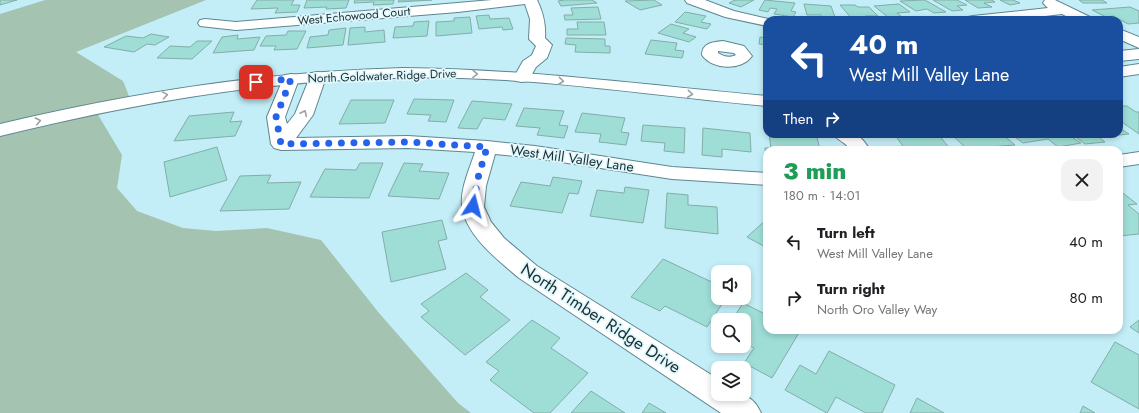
<!DOCTYPE html>
<meta charset="utf-8">
<style>
body{margin:0;font-family:Jost,sans-serif;background:#f2f2f2;color:#202124;height:100vh;display:flex;flex-direction:column;font-size:15px;white-space:nowrap}
*{box-sizing:border-box;margin:0}
p{font-size:13px;color:#757577}
.icon{flex:none;width:22px;height:22px;fill:none;stroke:currentColor;stroke-width:2;stroke-linecap:round;stroke-linejoin:round}
.map{position:relative;flex:1;overflow:hidden}
.side{position:absolute;left:763px;top:146px;width:360px;height:188px;display:flex;flex-direction:column;background:#fff;border-radius:12px;box-shadow:0 2px 6px #0003}
.side>*{flex:none}
.hud{position:absolute;left:763px;top:16px;width:360px;height:122px;border-radius:12px;box-shadow:0 2px 6px #0003;background:#1a4fa0;color:#fff;overflow:hidden}
.fabs{position:absolute;left:711px;top:265px;display:grid;gap:8px}
.fabs a{display:grid;place-items:center;width:40px;height:40px;border-radius:8px;background:#fff;box-shadow:0 2px 6px #0003;font-size:20px}
.pin{position:absolute;display:grid;place-items:center;width:34px;height:34px;color:#fff;margin:-17px;border-radius:8px;box-shadow:0 2px 6px #0006}
.me{position:absolute;width:44px;margin:-22px;rotate:9deg;stroke-linejoin:round;filter:drop-shadow(0 0 3px #0008)}
.turn{display:flex;align-items:center;gap:14px;height:84px;padding:0 20px;font-size:18px}
.turn .icon{width:52px;height:52px;stroke-width:2.5}
.turn b{display:block;font-size:28px;line-height:34px}
.then{display:flex;align-items:center;height:38px;padding:0 20px;background:#0003;gap:8px;font-size:15px}
.round{display:grid;place-items:center;flex:none;width:42px;height:42px;border-radius:12px;background:#f2f2f2}
.head{display:flex;align-items:center;justify-content:space-between;height:68px;padding:0 20px}
h1{font-size:24px;font-weight:800;line-height:30px;color:#1e9e55}
ul{padding:0;list-style:none}
li{display:flex;align-items:center;gap:12px;height:56px;padding:0 20px}
li div{flex:1}
li b{display:block;font-size:15px}
li em{font-style:normal}
.map>svg:first-child{display:block}
.green{fill:#a4c4b1}
.building{fill:#9eded6;stroke:#83ada8}
.lines{fill:none;stroke-linecap:round;stroke-linejoin:round}
.street-casing{stroke:#5e868f;stroke-width:2}
.secondary-casing{stroke:#5e868f;stroke-width:2}
.street{fill:#fff;fill-rule:evenodd}
.secondary{fill:#fff;fill-rule:evenodd}
.oneway{stroke:#99a1a2}
.route{stroke:#2563eb;stroke-width:7;stroke-dasharray:0 12.6}
.labels{text-anchor:middle;stroke-width:3.5;stroke-linejoin:round;paint-order:stroke}
.far-street-label{font-size:12px;fill:#1d2e31;stroke:#dff8fe}
.street-label{font-size:14px;fill:#1d2e31;stroke:#dff8fe}
.near-street-label{font-size:17px;fill:#1d2e31;stroke:#dff8fe}
</style>
<div class="map">
<svg width="1139" height="413" viewBox="0 0 1139 413">
<rect width="100%" height="100%" fill="#c3eef8"/>
<path class="green" d="M45 0H206L76 52 123 81 133 106 97 113 122 155 117 188 137 211 183 228 216 231 267 228 321 240 379 313 458 403 471 413H0V14Z"/>
<path class="building" d="M0 0H17L0 5Z
M257 0H294L291 5H300L297 12 275 13 278 8 251 9Z
M307 0H349L346 8 326 9 327 7 304 8Z
M355 0H394L393 4 373 5 374 2 354 3Z
M399 0H432L398 2Z
M564 0H592L597 3 561 6 558 1Z
M654 0 662 5 640 10 625 1Z
M735 0H734H754L741 7 729 3Z
M765 0 795 3 791 11 796 12 793 17 774 14 777 9 770 8 768 12 759 10Z
M925 0 946 12 934 13 927 9 916 11 900 1Z
M933 0H957L967 5 957 6 963 10 952 11Z
M965 0H992L995 2 984 3 992 7 978 8Z
M1000 0H1013L1020 3 1010 5Z
M1079 0H1102L1107 3H1083Z
M804 4 831 6 836 20H822L821 15H807Z
M899 4 910 12 897 13 902 17H888L874 6Z
M840 5H855L858 7H869L878 16H865L868 20H853Z
M598 7 601 19 565 20 564 15H573L571 8Z
M1130 7 1139 11V23L1128 24 1113 16 1106 17 1092 10Z
M685 12 706 16 701 22 711 24 707 29 675 22Z
M489 15 490 19 509 18 513 29 503 30 502 27 479 29 476 16Z
M470 17 472 33 436 36V22L454 21V18Z
M429 21 427 36 393 38 395 27 413 26 414 22Z
M577 22H604L606 35H567V29H578Z
M671 24 689 29 683 33 696 37 689 42 658 33Z
M365 27V32L384 30 385 42 348 45 350 28Z
M346 28 343 45 307 48 310 37 328 35 329 30Z
M288 31H306L297 49 274 50 276 46H260L266 36 286 35Z
M151 34 169 37 155 45 147 44 134 52 104 47 126 36 143 38Z
M238 35 237 39 260 37 254 50 213 53 222 37Z
M760 37 767 38V45L759 44Z
M566 38 605 39V46H610V53L575 52 576 45 565 44Z
M651 40 677 43 675 50 684 51 682 58 645 54Z
M197 41H212L192 59 157 58 170 46 190 47Z
M414 99 454 100 446 122 428 121 431 115 407 114Z
M351 100H394L385 123 339 124Z
M472 101 512 104 505 120 483 118 477 129 458 128Z
M1119 106H1127L1136 112H1139V134L1119 120Z
M524 108 564 111 559 125 568 126 564 138 537 135 540 128 516 126Z
M234 112 230 122 242 121 235 136 174 141 189 116Z
M582 113 625 118 621 132 629 133 626 145 599 142 601 134 575 132Z
M643 125 685 128 684 153 664 151 665 143 641 141Z
M703 128 750 133 751 152 722 149V157L702 155Z
M1119 128 1129 134 1099 137 1105 142 1085 144 1072 134H1119Z
M769 134 817 137 820 150H767L766 159 765 148H771Z
M894 134H938L951 150H906Z
M951 134H1002L1015 145 989 147 993 150H968Z
M1011 134H1067L1081 143 1058 147 1048 139 1023 143Z
M217 147 227 180 170 197 164 162Z
M360 163H383L369 198 310 197 325 169 356 170Z
M404 163 423 164 419 171 449 173 439 199 388 196Z
M271 175 267 183 301 182 289 209 220 211 240 176Z
M553 177 582 181 578 194 569 193 562 213 510 206 521 182 550 186Z
M625 187 649 190 643 223 590 216 597 190 624 193Z
M1119 190 1137 204 1128 205 1139 214V234L1119 236Z
M667 193 688 195V205L717 207 718 234 665 228Z
M767 219V248L747 237Z
M442 220 447 239 438 241 446 269 391 282 382 232Z
M663 259 718 285V298H726L707 327 665 306 660 311 631 297Z
M466 273 488 290 480 297 510 320 465 355 421 317 429 311 421 304Z
M743 303 767 315V330L800 331 772 378 744 363 754 348 744 343V320H732Z
M532 320 560 338 551 348 588 373 550 413H534L490 380 499 371 486 362Z
M1139 320V333L1130 327Z
M1115 342 1139 355V409L1091 382Z
M829 351 895 385 882 413H866L836 397 827 413 785 390 800 365 816 374Z
M591 391 625 413H571Z
M917 398 944 413H910Z
M649 403 666 413H642Z
M1083 406 1095 413H1080Z"/>
<g class="lines">
<g class="street-casing">
<path id="street" d="M492 0H537C543 12 546 24 545 38L552 45 547 58 536 67 528 81 522 82 516 81 514 77 523 61 532 55 536 46 529 39 530 19 525 4 458 12 236 30 200 26 198 23 200 20 205 19 236 22Z
M685 0H705L734 11 773 20H767V26L725 17 687 3Z
M1045 0H1055L1090 17 1092 20H1074L1062 14 1012 20H966L968 17 973 16 1048 8 1043 3Z
M1119 29 1139 37V48L1119 39Z
M723 41 744 46 752 56C742 71 712 70 702 55 702 43 713 42 723 41ZM718 51 734 53 736 55C730 58 724 57 718 53Z
M318 72 324 73 326 77 313 115 296 138 408 136 487 141 535 146 672 167 767 173V185L672 179 535 158 495 154 486 186 484 207 491 222 504 238 537 266 718 379V394C738 394 752 392 761 413H721L519 278C499 261 465 235 462 206 460 189 470 168 475 152L408 148 281 150 274 148 271 144 267 117 283 79 285 75 291 74 297 75 299 79 285 117 287 124 295 114 310 77 312 73Z
M833 134C856 134 857 130 870 150H850C846 142 838 141 833 134Z
M1139 152V164L1119 167V155Z"/>
</g>
<g class="secondary-casing">
<path id="secondary" d="M1139 49V59L1119 61V51Z
M1139 64V74L1119 77V67Z
M403 68C525 69 645 85 767 96V106C665 97 564 81 461 78 305 73 151 99 0 136V124C136 92 263 72 403 68Z"/>
</g>
<use href="#street" class="street"/>
<use href="#secondary" class="secondary"/>
</g>
<defs><path id="oneway-chevron" d="M-2-3.5L2.5 0L-2 3.5" fill="none" stroke-width="1.6" stroke-linecap="round" stroke-linejoin="round"/></defs>
<g class="oneway">
<use href="#oneway-chevron" transform="translate(475 74) rotate(2)"/>
<use href="#oneway-chevron" transform="translate(561 81) rotate(6)"/>
<use href="#oneway-chevron" transform="translate(690 94) rotate(6)"/>
<use href="#oneway-chevron" transform="translate(165 95) rotate(-9)"/>
<use href="#oneway-chevron" transform="translate(304 113) rotate(-64)"/>
<use href="#oneway-chevron" transform="translate(38 121) rotate(-12)"/>
</g>
<g class="lines">
<path class="route" d="M256 82 291 79 276 117 281 144 408 142 487 147 478 178 473 206"/>
</g>
<g class="labels">
<g class="far-street-label">
<text transform="translate(354 16) rotate(-5)" y="4">West Echowood Court</text>
<text transform="translate(382 76) rotate(-2)" y="4">North Goldwater Ridge Drive</text>
</g>
<g class="street-label">
<text transform="translate(572 158) rotate(8)" y="5">West Mill Valley Lane</text>
</g>
<g class="near-street-label">
<text transform="translate(601 318) rotate(33)" y="6">North Timber Ridge Drive</text>
</g>
</g>
</svg>
<div class="fabs">
<a><svg class="icon" aria-label="sound" viewBox="0 0 24 24"><path d="M4 9h4l5-4v14l-5-4H4zM17 9q2 3 0 6"/></svg></a>
<a><svg class="icon" aria-label="search" viewBox="0 0 24 24"><circle cx="10" cy="10" r="6"/><path d="M15 15l6 6"/></svg></a>
<a><svg class="icon" aria-label="layers" viewBox="0 0 24 24"><path d="M12 4l9 5-9 5-9-5zM3 14l9 5 9-5"/></svg></a>
</div>
<div class="pin" style="left:256px;top:82px;background:#d93025"><svg class="icon" aria-label="arrive" viewBox="0 0 24 24"><path d="M6 21V4h12l-3 4 3 4H6"/></svg></div>
<svg class="me" style="left:473px;top:206px" viewBox="-20 -20 40 40"><path d="M0-17L14 15 0 8-14 15z" fill="#2563eb" stroke="#fff" stroke-width="4"/></svg>
<div class="hud">
<div class="turn"><svg class="icon" aria-label="left" viewBox="0 0 24 24"><path d="M17 20v-9H6M10 6l-5 5 5 5"/></svg><div><b>40 m</b>West Mill Valley Lane</div></div>
<div class="then">Then<svg class="icon" aria-label="right" viewBox="0 0 24 24"><path d="M7 20v-9h11M14 6l5 5-5 5"/></svg></div>
</div>
<section class="side">
<div class="head"><div><h1>3 min</h1><p>180 m · 14:01</p></div><a class="round"><svg class="icon" aria-label="close" viewBox="0 0 24 24"><path d="M6 6l12 12M18 6L6 18"/></svg></a></div>
<ul>
<li><svg class="icon" aria-label="left" viewBox="0 0 24 24"><path d="M17 20v-9H6M10 6l-5 5 5 5"/></svg><div><b>Turn left</b><p>West Mill Valley Lane</p></div><em>40 m</em></li>
<li><svg class="icon" aria-label="right" viewBox="0 0 24 24"><path d="M7 20v-9h11M14 6l5 5-5 5"/></svg><div><b>Turn right</b><p>North Oro Valley Way</p></div><em>80 m</em></li>
</ul>
</section>
</div>
